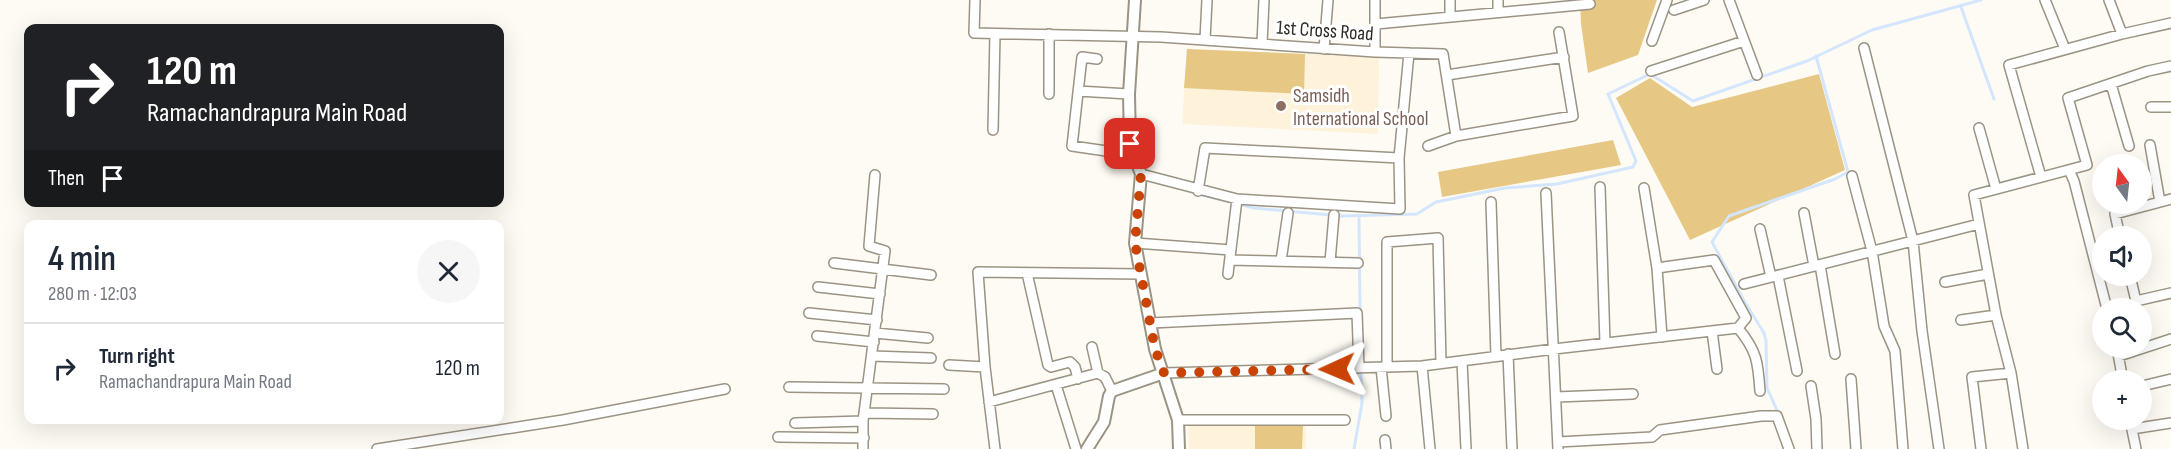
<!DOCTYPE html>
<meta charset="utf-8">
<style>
body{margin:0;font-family:"Sofia Sans Condensed",sans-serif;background:#f6f6f7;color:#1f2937;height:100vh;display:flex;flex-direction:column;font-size:22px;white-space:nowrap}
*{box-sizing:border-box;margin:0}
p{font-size:20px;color:#747a83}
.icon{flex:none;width:33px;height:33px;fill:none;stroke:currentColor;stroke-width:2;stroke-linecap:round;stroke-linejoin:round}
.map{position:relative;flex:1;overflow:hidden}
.details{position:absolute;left:24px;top:220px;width:480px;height:204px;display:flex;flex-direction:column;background:#fff;border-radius:12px;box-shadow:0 6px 24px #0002}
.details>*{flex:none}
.top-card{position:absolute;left:24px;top:24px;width:480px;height:183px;border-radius:12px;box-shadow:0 6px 24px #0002;background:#202124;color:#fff;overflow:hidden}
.needle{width:39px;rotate:345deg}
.tools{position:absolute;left:2092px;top:154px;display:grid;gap:12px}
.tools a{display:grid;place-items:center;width:60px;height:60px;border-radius:50%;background:#fff;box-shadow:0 6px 24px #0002;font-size:30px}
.pin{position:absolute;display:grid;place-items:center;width:51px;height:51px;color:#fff;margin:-26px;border-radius:12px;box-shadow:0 3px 9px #0006}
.me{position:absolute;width:66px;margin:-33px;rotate:269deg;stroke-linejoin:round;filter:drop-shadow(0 0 4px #0008)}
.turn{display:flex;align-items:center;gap:21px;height:126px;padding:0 24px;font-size:27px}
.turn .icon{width:78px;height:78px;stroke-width:2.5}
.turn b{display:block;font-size:42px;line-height:51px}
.then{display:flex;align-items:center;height:57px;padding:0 24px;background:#0003;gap:12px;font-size:22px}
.round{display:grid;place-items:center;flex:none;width:63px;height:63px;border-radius:32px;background:#f6f6f7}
.head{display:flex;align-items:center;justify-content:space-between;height:102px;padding:0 24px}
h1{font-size:36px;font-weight:600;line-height:45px}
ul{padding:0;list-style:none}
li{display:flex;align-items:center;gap:18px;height:90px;padding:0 24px;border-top:2px solid #e0e1e3}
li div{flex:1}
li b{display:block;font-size:22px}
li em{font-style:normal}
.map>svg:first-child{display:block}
.built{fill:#fef3da}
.green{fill:#e6c784}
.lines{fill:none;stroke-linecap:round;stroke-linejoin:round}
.stream{stroke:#d3e6fd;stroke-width:3}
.minor-casing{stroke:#9b9484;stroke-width:12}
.tertiary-casing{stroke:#9b9484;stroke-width:14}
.minor{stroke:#fff;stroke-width:9}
.tertiary{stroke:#fff;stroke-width:10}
.route{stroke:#c94304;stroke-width:10;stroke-dasharray:0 18}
.education-dot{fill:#8d6e63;stroke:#fff;stroke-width:2}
.labels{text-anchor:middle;stroke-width:6;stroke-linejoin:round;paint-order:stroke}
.street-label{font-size:20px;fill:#2e2b25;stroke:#fff}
.education-label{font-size:20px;fill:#785e54;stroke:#fff;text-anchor:start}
</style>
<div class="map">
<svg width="2171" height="449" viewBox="0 0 2171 449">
<rect width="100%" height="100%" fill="#fefbf4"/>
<path class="built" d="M1187 49 1379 57 1378 134 1182 124Z
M1188 421 1306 422V449H1189Z"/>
<path class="green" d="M1580 0H1657L1638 55 1588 73 1581 24Z
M1187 49 1305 54 1304 94 1184 88Z
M1819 74 1845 170 1690 240 1616 98 1650 78 1692 107Z
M1613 140 1621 165 1442 197 1438 172Z
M1255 426H1303L1302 449H1255Z"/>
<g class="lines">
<path class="stream" d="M1961 7 1994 99
M1197 194 1231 202
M1238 204 1254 208 1342 216 1417 214 1436 202 1505 188 1557 184 1633 167 1636 161 1608 94 1650 74 1693 101 1807 61 1872 30 1981 0
M1359 216 1360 313
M1779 415 1767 388 1766 341 1764 333 1743 299 1712 242 1729 216 1835 179 1848 172 1816 56
M1354 449 1362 403 1361 371"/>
<g class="minor-casing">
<path id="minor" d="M975 0 974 33 1161 37 1375 52 1443 54 1456 136
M1375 0V52
M1498 0V12
M1729 0 1757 75
M2045 0 2065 49
M2109 0 2122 34
M1674 10 1704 0
M1450 17V0
M1376 24 1590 4
M1205 40 1207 0
M1652 41 1667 0
M1262 44 1264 0
M1864 48 1913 241 1922 331 1939 449
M1324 49 1328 0
M1097 59 1082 57 1072 146 1134 155
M1651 71 1744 41
M1447 75 1564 57
M2111 84 2129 146
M1078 91 1129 94
M1049 94V34
M2151 107H2171
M1979 128 1996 189
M993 130 995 34
M2150 145 2160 202
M1428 146 1456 136 1573 116 1559 32
M2069 170 2074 181 2107 309
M1141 174 1237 199 1400 209 1399 158 1409 53
M1852 176 1872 251 1884 326 1895 351 1903 449
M2041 177 2009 65 2122 34 2171 23
M1600 187 1605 343
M1644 188 1657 268 1662 337
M1198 191 1205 148 1399 158
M1546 193 1558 449
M1491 202 1496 356
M1804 213 1814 266
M1760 229 1771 277
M2120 237 2115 214 2171 199
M1135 243 1231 250
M1230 260 1358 263
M1281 261 1288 213
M1330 262 1334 215
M834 263 931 275
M1820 265 1835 354
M1657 268 1714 260 1746 318 1738 328
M1027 273 1048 365 1051 367 1070 362 1075 367 1078 379
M1228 274 1237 199
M1778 276 1797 371
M2130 276 2136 301 2171 293
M1945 282 1988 274
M1744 284 1979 224
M818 287 880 294
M809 313 877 320
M1961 320 1996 315
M1151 323 1357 313 1359 368
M1738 328C1757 351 1758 362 1760 391
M1712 331 1717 369
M875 333 928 338
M817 336 874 342
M1092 347 1098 373
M2117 348 2123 381
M1508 354 1512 449
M872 356 931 358
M2119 356 2171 339
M1462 361 1466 449
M949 365 985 367
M1422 366 1430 449
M1381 367 1386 416
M1387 367V242L1438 238 1441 363
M1164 373 1422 366 1554 349 1738 328
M1851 379 1856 449
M1056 385 1076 449
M1811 386 1816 419 1817 449
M2142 386 2171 379
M789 387 944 389
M1556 397 1633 394
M989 402 1098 373 1105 377 1112 391
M865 413 933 414
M1178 420H1345
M2130 420 2136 449
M795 423 863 421
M2132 429 2171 423
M778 437 864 438
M1385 440 1386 449
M1558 442 1652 437 1660 430 1761 416H1777L1789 449
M377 449 563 420 725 389
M863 449V421L885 251 869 246 875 175
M995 449 985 367 978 272 1141 274
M1981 449 1972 377 2011 373
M2023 449 2011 373 1996 315 1974 195 2087 165 2068 98 2148 71 2171 66"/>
</g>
<g class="tertiary-casing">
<path id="tertiary" d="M1135 0 1129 94 1130 144 1141 174 1135 243 1155 349 1178 420 1179 449
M1087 449 1104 422 1109 396 1112 391 1164 373"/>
</g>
<use href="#minor" class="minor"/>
<use href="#tertiary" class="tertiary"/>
</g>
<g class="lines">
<path class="route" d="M1130 144 1141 174 1135 243 1155 349 1164 373 1337 369"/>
</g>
<circle class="education-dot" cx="1281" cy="106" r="6"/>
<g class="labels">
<g class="street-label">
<text transform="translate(1325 30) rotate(4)" y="7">1st Cross Road</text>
</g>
<g class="education-label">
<text x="1293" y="102">Samsidh<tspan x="1293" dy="23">International School</tspan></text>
</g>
</g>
</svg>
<div class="tools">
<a><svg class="needle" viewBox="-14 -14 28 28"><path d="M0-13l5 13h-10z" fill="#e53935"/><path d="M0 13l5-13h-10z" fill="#747a83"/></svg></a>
<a><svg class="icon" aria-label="sound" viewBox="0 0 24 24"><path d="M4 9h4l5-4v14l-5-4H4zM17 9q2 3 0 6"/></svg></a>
<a><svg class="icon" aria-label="search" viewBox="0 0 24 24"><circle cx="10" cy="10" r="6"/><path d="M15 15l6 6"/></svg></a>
<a>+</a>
</div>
<div class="pin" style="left:1130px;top:144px;background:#d93025"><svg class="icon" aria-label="arrive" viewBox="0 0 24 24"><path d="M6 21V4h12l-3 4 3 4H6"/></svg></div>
<svg class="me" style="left:1337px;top:369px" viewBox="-20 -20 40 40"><path d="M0-17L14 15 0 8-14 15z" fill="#c94304" stroke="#fff" stroke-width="4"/></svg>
<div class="top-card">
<div class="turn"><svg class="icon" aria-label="right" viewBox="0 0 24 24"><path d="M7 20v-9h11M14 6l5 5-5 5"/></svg><div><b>120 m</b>Ramachandrapura Main Road</div></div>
<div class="then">Then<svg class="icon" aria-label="arrive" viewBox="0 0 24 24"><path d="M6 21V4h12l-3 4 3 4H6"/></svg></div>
</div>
<section class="details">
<div class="head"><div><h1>4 min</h1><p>280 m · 12:03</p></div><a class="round"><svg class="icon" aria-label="close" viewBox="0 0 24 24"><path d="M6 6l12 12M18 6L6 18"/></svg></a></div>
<ul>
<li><svg class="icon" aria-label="right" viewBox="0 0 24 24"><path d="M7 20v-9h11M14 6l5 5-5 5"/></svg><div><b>Turn right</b><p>Ramachandrapura Main Road</p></div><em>120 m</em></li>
</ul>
</section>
</div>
